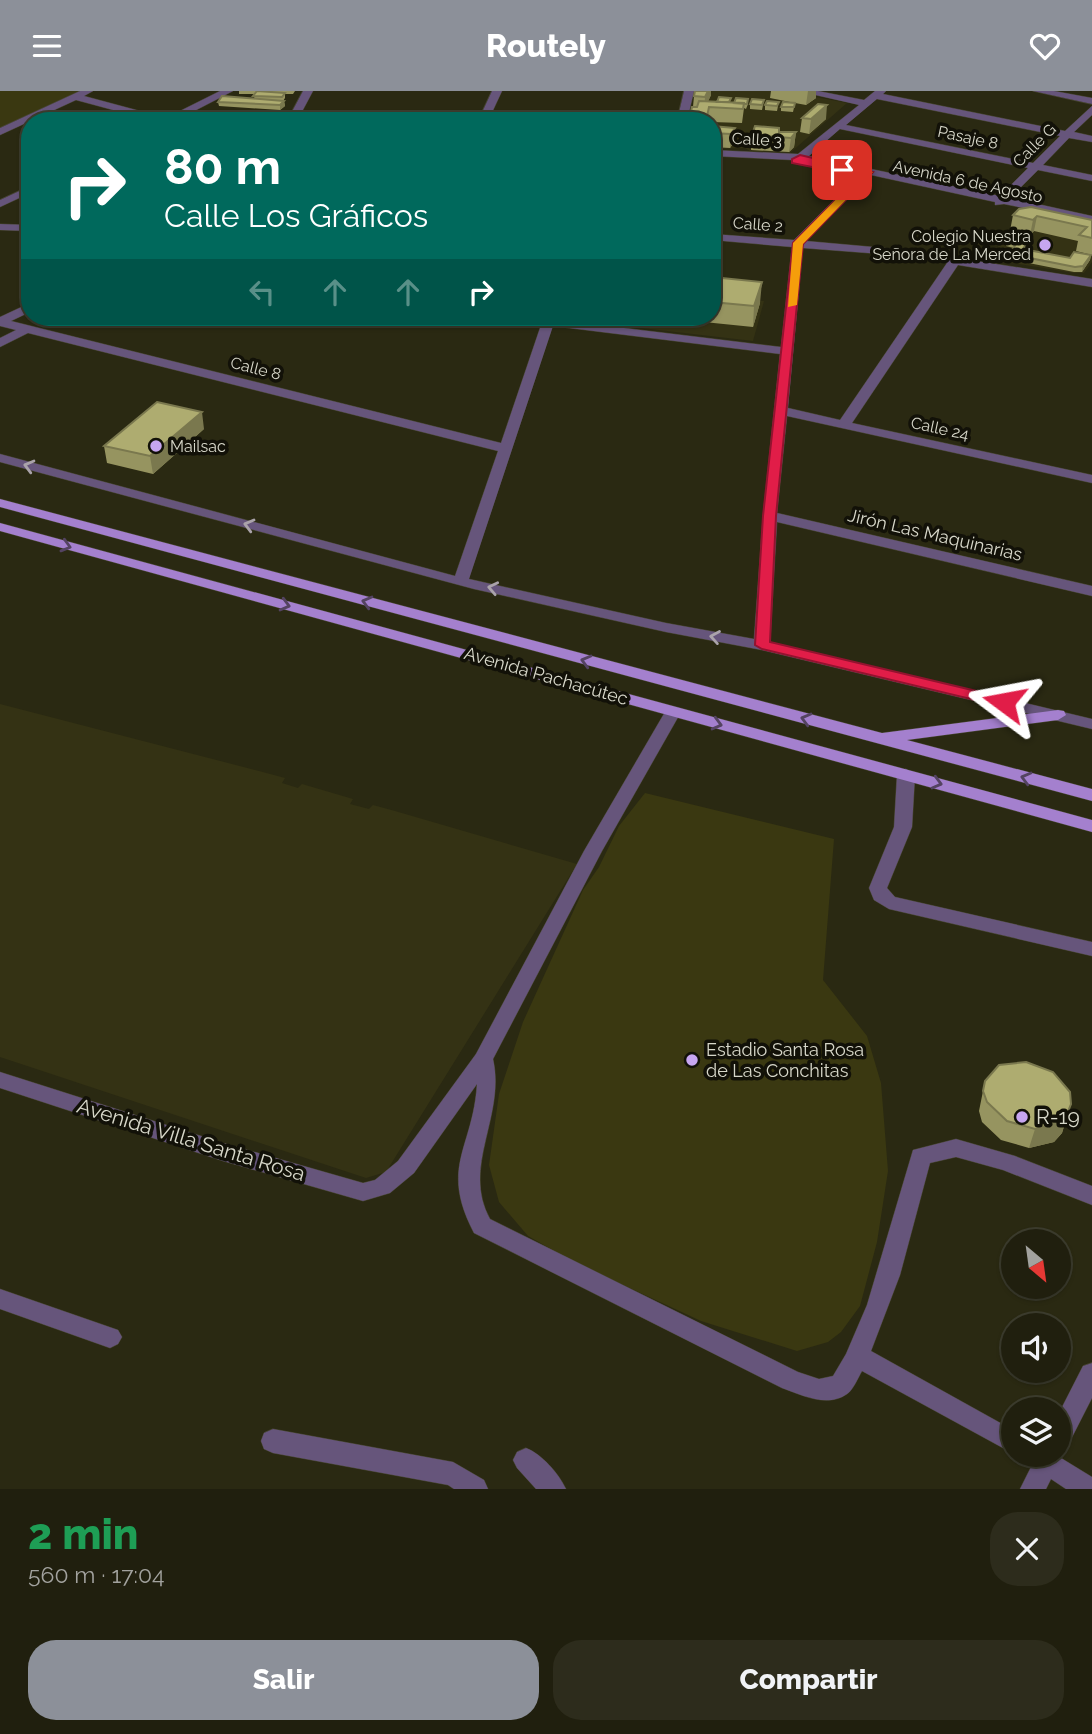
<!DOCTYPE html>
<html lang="es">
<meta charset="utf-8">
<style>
body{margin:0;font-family:Raleway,sans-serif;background:#2d2c1c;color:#f1f3f6;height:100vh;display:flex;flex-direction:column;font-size:26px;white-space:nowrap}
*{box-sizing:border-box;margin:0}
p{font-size:23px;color:#a2a29e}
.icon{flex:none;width:38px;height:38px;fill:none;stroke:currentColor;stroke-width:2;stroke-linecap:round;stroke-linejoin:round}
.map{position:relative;height:1398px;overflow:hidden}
.side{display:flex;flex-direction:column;background:#201f0e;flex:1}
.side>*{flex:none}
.banner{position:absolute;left:21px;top:21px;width:700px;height:214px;border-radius:28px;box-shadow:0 2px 5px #0004,0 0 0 2px #3d3d2e;background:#00695c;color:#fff;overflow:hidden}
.needle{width:46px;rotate:151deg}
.tools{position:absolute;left:1001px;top:1138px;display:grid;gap:14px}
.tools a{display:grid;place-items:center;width:70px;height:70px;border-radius:50%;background:#201f0e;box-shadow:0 2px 5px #0004,0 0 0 2px #3d3d2e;font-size:35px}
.pin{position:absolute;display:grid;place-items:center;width:60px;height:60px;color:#fff;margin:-30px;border-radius:14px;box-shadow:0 4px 10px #0006}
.me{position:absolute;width:77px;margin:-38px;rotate:283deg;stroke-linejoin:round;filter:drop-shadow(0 0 5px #0008)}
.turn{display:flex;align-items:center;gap:24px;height:147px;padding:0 28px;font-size:32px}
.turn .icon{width:91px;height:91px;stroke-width:2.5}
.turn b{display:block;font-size:49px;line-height:60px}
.lanes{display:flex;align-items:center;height:66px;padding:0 28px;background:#0003;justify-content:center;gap:35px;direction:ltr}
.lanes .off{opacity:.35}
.round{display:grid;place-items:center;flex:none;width:74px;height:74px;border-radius:28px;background:#2d2c1c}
.overview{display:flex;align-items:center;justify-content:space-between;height:119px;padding:0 28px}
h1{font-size:42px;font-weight:800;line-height:52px;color:#1e9e55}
.button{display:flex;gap:14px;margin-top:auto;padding:14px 28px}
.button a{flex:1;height:80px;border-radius:28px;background:#8c9099;color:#fff;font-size:28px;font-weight:800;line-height:80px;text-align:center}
.button a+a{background:#2d2c1c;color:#f1f3f6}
header{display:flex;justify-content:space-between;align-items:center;height:91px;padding:0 28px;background:#8c9099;color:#fff;font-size:32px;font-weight:800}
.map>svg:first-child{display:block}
.built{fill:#343214}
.green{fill:#3a3811}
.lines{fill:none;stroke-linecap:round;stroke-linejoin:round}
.minor-casing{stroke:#46452f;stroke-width:1}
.major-casing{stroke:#46452f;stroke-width:1}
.minor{fill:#66557b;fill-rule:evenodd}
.major{fill:#a480ce;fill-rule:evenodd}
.wall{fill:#969460}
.shaded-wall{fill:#7a784e}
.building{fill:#aeac70;stroke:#7a784e;stroke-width:2}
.oneway{stroke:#aaa3aa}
.oneway2{stroke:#544361}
.route{fill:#e11d48;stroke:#92132f;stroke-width:2}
.slow{fill:#f59e0b}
.poi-dot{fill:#c7a6f0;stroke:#121108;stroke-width:2.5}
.labels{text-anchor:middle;stroke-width:7;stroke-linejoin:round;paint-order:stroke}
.far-street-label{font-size:16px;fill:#d7d7c9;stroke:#121108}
.far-poi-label{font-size:16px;fill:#d7d7c9;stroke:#121108;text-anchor:end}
.street-label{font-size:18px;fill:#d7d7c9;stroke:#121108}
.poi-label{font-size:18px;fill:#d7d7c9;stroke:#121108;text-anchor:start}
.near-poi-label{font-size:21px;fill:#d7d7c9;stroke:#121108;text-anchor:start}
.near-street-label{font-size:21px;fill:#d7d7c9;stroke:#121108}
</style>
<header><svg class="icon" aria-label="menu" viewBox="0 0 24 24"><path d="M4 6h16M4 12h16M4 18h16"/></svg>Routely<svg class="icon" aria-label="heart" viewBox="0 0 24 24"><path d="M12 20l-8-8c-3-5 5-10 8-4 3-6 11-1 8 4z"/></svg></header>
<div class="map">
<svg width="1092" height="1398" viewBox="0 0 1092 1398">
<rect width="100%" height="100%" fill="#2a2912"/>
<path class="built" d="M696 0H784L847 12 790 62 750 60 745 57 712 58V30H689Z
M1020 126 1092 141V171L1084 182H1074L989 168Z
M712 206 764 210 753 250 564 228 567 226H712Z
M0 613 259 680 285 687 282 692 298 697 302 693 353 708 350 713 369 718 373 714 395 720 577 773 386 1081 366 1087 0 966Z"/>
<path class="green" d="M0 0H82L0 37Z
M645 702 834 748 823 889 867 945 881 992 888 1080 877 1151 860 1215 841 1241 828 1251 797 1260 701 1230 576 1172 528 1145 499 1111 489 1074 499 1003 523 931 583 799 599 776 619 735Z"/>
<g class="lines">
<g class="minor-casing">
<path id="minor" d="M80 0H93L84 5 166 27 220 0H233L175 30H154L76 9 0 44V37Z
M303 0H313L297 30H287Z
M492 0H502L488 30H478Z
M684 0H694L687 30H677Z
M798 0H818L864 9 875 0H886L883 3 1065 40 1092 15V24L1074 41 1092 45V51L1069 47 1043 74 1092 84V90L1038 79 1010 107 1092 125V131L1004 113 995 114V111L871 84 806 150 907 159 1092 188V196L958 174 852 332 1092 384V392L787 325 777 422 1092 495V505L777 431 770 551 1092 628V638L762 559 666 541 474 498 0 371V363L455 485 498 360 28 242 0 256V247L16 239 0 235V226L30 212V221L11 230 501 352 541 234 477 230 471 226H560L558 229 781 256 792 156 712 149V143L794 149 861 82 803 70 796 73 792 69 712 65V59L798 63 859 14ZM877 8 1060 45 1033 72 846 34ZM840 38 1028 77 1000 105 809 65ZM803 157 907 165 947 172 840 329 788 317ZM553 235 780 263 763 425 754 548 666 532 469 488Z
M1033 0H1054L1092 7V13Z
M30 95V102L0 116V109Z
M0 133 30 134V140L0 139Z
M673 616 681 621 602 760 493 968C506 1025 461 1076 490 1128L798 1281 819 1288 833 1285 846 1263 867 1214 913 1059 956 1048 1015 1065 1092 1095V1114L1003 1079 956 1066 930 1072 900 1184 871 1260 1013 1339 1014 1363 862 1280C858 1287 853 1299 847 1303 827 1317 802 1304 782 1297L474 1142C439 1075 473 1058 477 993L414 1082 390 1102 363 1110 223 1070 0 997V981L223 1052 363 1092 375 1089 398 1070 476 963 584 760 665 621Z
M906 678 915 684 912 736 887 797 895 806 1092 851V865L889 818 874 809 869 797 894 736 897 684Z
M0 1198 118 1239 122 1246 118 1253 110 1257 0 1218Z
M1092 1272V1307L1068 1354 1060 1357 1061 1367 1092 1386V1398H1066L1051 1388 1046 1398H1020L1031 1376 1024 1371 1021 1363H1059V1322L1083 1275Z
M273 1338 453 1371 484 1389 488 1398H454L448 1394 273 1362 264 1358 261 1350 264 1342Z
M526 1357C542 1363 559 1383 566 1398H536L517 1377 513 1369 517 1361Z"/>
</g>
<g class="major-casing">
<path id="major" d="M0 408 882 642 1058 619 1064 620 1066 624 1058 629 907 649 1092 698V710L0 416Z
M0 432 1092 729V741L0 440Z"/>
</g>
<use href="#minor" class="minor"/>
<use href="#major" class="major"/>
</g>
<path class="wall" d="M239 0H295L293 3H285V7L283 10H284L285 15 280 19 219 15 218 11 254 8 255 3H239Z
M771 0H816V7L806 14 795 12 793 21 781 20V16L795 12 770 7Z
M711 4 708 10 748 13 746 18 744 17 742 32 712 31V30H689L693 16 694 5Z
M764 9 762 19 750 18V13Z
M765 14 778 15 777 20 765 19Z
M802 27 826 28 809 43 800 41Z
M712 35 735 37 734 51 730 57 712 56Z
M779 41H796L794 56 789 61 751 59 752 44Z
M1019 118 1092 129V164L1076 160 1078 150 1034 140 1030 144 1010 140 1013 124Z
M1009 147 1027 156 1025 159 1070 167 1091 164 1090 169 1082 181H1074L1008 168 1009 163 1014 157 1006 155 1007 150Z
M712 186 760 212 753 236 694 230V226H712Z
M577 226H665L661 236 577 228Z
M204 338 153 383 107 372 104 355Z
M985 990 1065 1032 1062 1042 1054 1051 1029 1057 1001 1049 982 1031 979 1020Z"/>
<path class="shaded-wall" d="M708 0H711V4L704 20 705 6Z
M808 0H816V7L806 14Z
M284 10 285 15 280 19V14Z
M827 14 826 28 809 43 811 28Z
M735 37 734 51 730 57 731 43Z
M796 41 794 56 789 61 791 47Z
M1037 125 1034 140 1030 144 1033 129Z
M1091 164 1090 169 1082 181 1083 175Z
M762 191 760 212 753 236 754 215Z
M662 226H665L661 236Z
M202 321 204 338 153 383 150 365Z
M1071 1013 1062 1042 1054 1051 1029 1057 1035 1038Z"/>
<path class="building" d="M257 0 285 2 282 6 253 5Z
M695 0H708L705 6 694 5Z
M222 5 284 10 280 14 218 11Z
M719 6 731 7 729 11H717Z
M736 7 748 8 747 13 734 12Z
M752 8 764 9 762 14 750 13Z
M699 10 744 12 743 18 709 16 706 30H689L692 16H697Z
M767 10 779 11 777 15 765 14Z
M783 11 795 12 794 16H781Z
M818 13 827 14 811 28 802 27Z
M712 35 735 37 731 43 712 42Z
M755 35 779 37V41H796L791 47 752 44Z
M1031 116 1092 129V147L1079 144 1087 136 1037 125 1033 129 1013 124 1019 118Z
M1009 147 1028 150 1023 158 1070 167 1074 161 1091 164 1083 175 1075 176 1009 163 1017 152 1007 150Z
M712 186 762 191 754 215 712 211Z
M157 311 202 321 150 365 104 355Z
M1026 971 1053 981 1070 1001 1071 1013 1067 1023 1059 1031 1035 1038 1007 1030 987 1011 983 1000 985 990 999 974Z"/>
<defs><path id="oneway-chevron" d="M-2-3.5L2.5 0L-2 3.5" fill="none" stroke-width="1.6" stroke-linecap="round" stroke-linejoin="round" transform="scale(1.75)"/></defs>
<g class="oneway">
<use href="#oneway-chevron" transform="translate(29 375) rotate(-165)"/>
<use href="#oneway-chevron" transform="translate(249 434) rotate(-165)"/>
<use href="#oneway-chevron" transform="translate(493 497) rotate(-168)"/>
<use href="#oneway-chevron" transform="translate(715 546) rotate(-170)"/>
</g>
<g class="oneway2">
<use href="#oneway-chevron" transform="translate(66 455) rotate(16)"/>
<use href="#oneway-chevron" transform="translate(367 511) rotate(-165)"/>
<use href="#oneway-chevron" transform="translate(285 514) rotate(15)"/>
<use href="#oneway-chevron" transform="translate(586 570) rotate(-165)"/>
<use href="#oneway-chevron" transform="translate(806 628) rotate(-165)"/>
<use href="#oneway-chevron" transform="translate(717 633) rotate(15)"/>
<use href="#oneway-chevron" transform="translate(1026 687) rotate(-165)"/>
<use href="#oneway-chevron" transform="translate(937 692) rotate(15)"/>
</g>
<path class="route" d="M800 64 873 81 803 153 776 425 770 551 1010 608 1012 611 1010 614 1004 616 762 558 755 554 763 425 793 152 862 82 847 79 842 82 792 72V68Z"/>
<path class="slow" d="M856 75 873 81 803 153 797 214 788 216 793 152 862 82 853 80V76Z"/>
<g class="poi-dot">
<circle cx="1045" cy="154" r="7"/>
<circle cx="156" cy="355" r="7"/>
<circle cx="692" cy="969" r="7"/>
<circle cx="1022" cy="1026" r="7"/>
</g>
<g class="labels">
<g class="far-street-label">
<text transform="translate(968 46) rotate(12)" y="6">Pasaje 8</text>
<text transform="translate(757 48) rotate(3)" y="6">Calle 3</text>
<text transform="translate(1034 54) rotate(-45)" y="6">Calle G</text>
<text transform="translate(968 90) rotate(12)" y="6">Avenida 6 de Agosto</text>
<text transform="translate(758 133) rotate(4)" y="6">Calle 2</text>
<text transform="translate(256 277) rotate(14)" y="6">Calle 8</text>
<text transform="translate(940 337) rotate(12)" y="6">Calle 24</text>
</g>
<g class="far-poi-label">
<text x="1031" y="151">Colegio Nuestra<tspan x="1031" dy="18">Señora de La Merced</tspan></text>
<text x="170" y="361" text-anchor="start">Mailsac</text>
</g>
<g class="street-label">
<text transform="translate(935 444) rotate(13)" y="6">Jirón Las Maquinarias</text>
<text transform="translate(546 585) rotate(16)" y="6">Avenida Pachacútec</text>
</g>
<g class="poi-label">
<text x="706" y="965">Estadio Santa Rosa<tspan x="706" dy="21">de Las Conchitas</tspan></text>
</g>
<g class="near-poi-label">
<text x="1036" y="1033">R-19</text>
</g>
<g class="near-street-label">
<text transform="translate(191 1049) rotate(17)" y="7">Avenida Villa Santa Rosa</text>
</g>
</g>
</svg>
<div class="tools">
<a><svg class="needle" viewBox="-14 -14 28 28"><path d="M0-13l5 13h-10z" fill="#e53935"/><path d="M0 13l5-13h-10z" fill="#a2a29e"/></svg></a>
<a><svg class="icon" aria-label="sound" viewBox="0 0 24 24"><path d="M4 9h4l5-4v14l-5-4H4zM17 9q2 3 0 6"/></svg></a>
<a><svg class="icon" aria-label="layers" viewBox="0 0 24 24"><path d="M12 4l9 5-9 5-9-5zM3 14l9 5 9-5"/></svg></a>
</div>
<div class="pin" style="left:842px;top:79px;background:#d93025"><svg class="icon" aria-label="arrive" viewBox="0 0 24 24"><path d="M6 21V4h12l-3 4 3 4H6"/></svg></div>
<svg class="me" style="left:1004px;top:611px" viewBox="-20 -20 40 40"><path d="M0-17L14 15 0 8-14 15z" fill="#e11d48" stroke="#fff" stroke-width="4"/></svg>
<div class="banner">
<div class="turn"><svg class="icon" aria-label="right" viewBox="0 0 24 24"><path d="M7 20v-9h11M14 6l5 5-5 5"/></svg><div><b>80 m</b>Calle Los Gráficos</div></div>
<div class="lanes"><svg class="icon off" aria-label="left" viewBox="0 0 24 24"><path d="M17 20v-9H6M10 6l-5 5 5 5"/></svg><svg class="icon off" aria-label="ahead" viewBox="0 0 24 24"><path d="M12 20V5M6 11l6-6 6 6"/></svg><svg class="icon off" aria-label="ahead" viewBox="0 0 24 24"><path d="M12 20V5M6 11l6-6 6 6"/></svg><svg class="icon" aria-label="right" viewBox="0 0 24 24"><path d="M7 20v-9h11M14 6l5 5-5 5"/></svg></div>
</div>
</div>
<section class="side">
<div class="overview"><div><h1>2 min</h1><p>560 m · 17:04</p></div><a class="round"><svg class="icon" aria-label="close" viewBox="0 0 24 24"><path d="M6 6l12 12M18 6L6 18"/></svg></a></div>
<div class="button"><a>Salir</a><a>Compartir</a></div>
</section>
